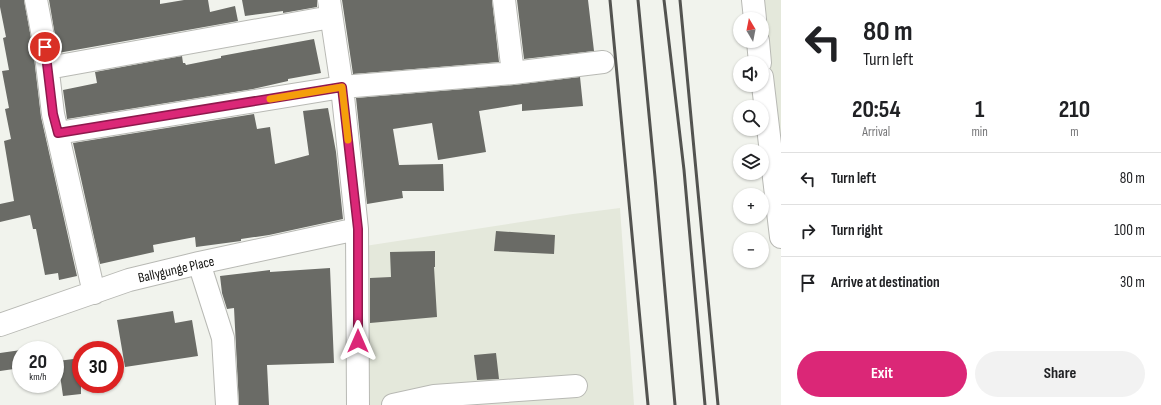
<!DOCTYPE html>
<meta charset="utf-8">
<style>
body{margin:0;font-family:"Sofia Sans Condensed",sans-serif;background:#f2f2f2;color:#202124;height:100vh;display:flex;flex-direction:column;font-size:15px;white-space:nowrap}
*{box-sizing:border-box;margin:0}
p{font-size:13px;color:#757577}
.icon{flex:none;width:22px;height:22px;fill:none;stroke:currentColor;stroke-width:2;stroke-linecap:round;stroke-linejoin:round}
.map{position:relative;flex:1;overflow:hidden}
.panel{display:flex;flex-direction:column;background:#fff;width:380px}
.panel>*{flex:none}
.top-card{background:#fff;color:#202124;overflow:hidden}
.needle{width:26px;rotate:350deg}
.controls{position:absolute;left:733px;top:12px;display:grid;gap:8px}
.controls a{display:grid;place-items:center;width:36px;height:36px;border-radius:50%;background:#fff;box-shadow:0 1px 3px #0004;font-size:20px}
.speed{position:absolute;left:12px;top:341px;display:flex;gap:8px;font-size:20px;font-weight:700;text-align:center}
.speed>*{display:grid;place-content:center;width:52px;height:52px;border-radius:50%;background:#fff;box-shadow:0 1px 3px #0004;line-height:1}
.speed small{font-size:10px;font-weight:400}
.speed .limit{border:6px solid #d22;background:#fff;color:#111}
.pin{position:absolute;display:grid;place-items:center;width:34px;height:34px;color:#fff;margin:-17px;border:2px solid #fff;border-radius:50%;box-shadow:0 1px 4px #0007}
.me{position:absolute;width:44px;margin:-22px;rotate:0deg;stroke-linejoin:round;filter:drop-shadow(0 0 3px #0008)}
.turn{display:flex;align-items:center;gap:14px;height:84px;padding:0 16px;font-size:18px}
.turn .icon{width:52px;height:52px;stroke-width:2.5}
.turn b{display:block;font-size:28px;line-height:34px}
.eta{display:flex;justify-content:space-evenly;align-items:center;height:68px;text-align:center}
.eta b{font-size:24px;font-weight:700;line-height:28px}
.button{display:flex;gap:8px;margin-top:auto;padding:8px 16px}
.button a{flex:1;height:46px;border-radius:24px;background:#db2777;color:#fff;font-size:16px;font-weight:700;line-height:46px;text-align:center}
.button a+a{background:#f2f2f2;color:#202124}
ul{padding:0;list-style:none}
li{display:flex;align-items:center;gap:12px;height:52px;padding:0 16px;border-top:1px solid #e0e0e0}
li div{flex:1}
li b{display:block;font-size:15px}
li em{font-style:normal}
main{display:flex;flex:1;min-height:0}
.map>svg:first-child{display:block}
.built{fill:#e4e8db}
.building{fill:#6a6b66}
.lines{fill:none;stroke-linecap:round;stroke-linejoin:round}
.street-casing{stroke:#b8b9b4;stroke-width:24}
.street{stroke:#fff;stroke-width:22}
.rail{stroke:#535350;stroke-width:3}
.route-casing{stroke:#8e194d;stroke-width:10}
.route{stroke:#db2777;stroke-width:7}
.slow{stroke:#f59e0b;stroke-width:7}
.labels{text-anchor:middle;stroke-width:4;stroke-linejoin:round;paint-order:stroke}
.street-label{font-size:14px;fill:#141412;stroke:#fff}
</style>
<main>
<div class="map">
<svg width="781" height="405" viewBox="0 0 781 405">
<rect width="100%" height="100%" fill="#f1f3ed"/>
<path class="built" d="M760 0H781V181Z
M620 208 634 405H368L365 246 573 214Z"/>
<path class="building" d="M0 0H24L33 49 41 117 77 276 59 280 58 273 45 275 36 229H33L30 215 0 222V204L14 201 4 141 11 139 5 109 9 108 2 71 9 70 3 38 6 37 0 7Z
M49 0H160V4L184 0H208L210 12 235 6 238 21 58 53Z
M242 0H317V7L283 13V11L245 16Z
M342 0H492L499 62 353 74Z
M517 0H588L594 51 524 59Z
M314 39 321 73 288 79V81L253 89 67 119 63 90 97 83 95 72 182 56 183 63H185L186 65 221 58V56Z
M580 77 583 106 522 111V104L479 111 486 152 438 160 432 123 393 129 399 165 443 164 444 191H402L403 198 367 204 356 98 514 85Z
M328 108 336 152 343 219 269 235 241 239V241L196 247 195 237 153 245 154 252 100 264 73 143 254 114 257 129 270 127 275 164 309 155 303 111Z
M496 231 555 235 554 254 494 251Z
M435 251V267H434L437 317 370 323V278L391 277 390 252Z
M330 268 334 363 267 365 269 405H239L234 308 227 309 222 293 220 276 270 270V272Z
M173 311 175 323 192 320 198 356 125 367 117 320Z
M21 350V368L0 371V353Z
M496 353 499 379 477 380 474 355Z
M81 358V394L63 396 58 361Z"/>
<g class="lines">
<g class="street-casing">
<path id="street" d="M36 0 45 47 53 114 94 293
M329 0 342 87 357 229 358 405
M504 0 513 73
M753 0 755 19
M758 41 760 63
M48 68 331 17
M762 77 781 237
M58 133 342 87 513 73 603 62
M199 263 223 338 227 405
M0 325 129 280 199 263 357 229
M393 405 434 396 576 386"/>
</g>
<use href="#street" class="street"/>
<path class="rail" d="M610 0 648 405
M638 0 655 177 675 405
M664 0 684 170 705 405
M680 0 718 405"/>
</g>
<g class="lines">
<g class="route-casing">
<path id="route" d="M45 47 53 114 58 133 342 87 358 229V341"/>
</g>
<use href="#route" class="route"/>
<path class="slow" d="M270 99 342 87 348 140"/>
</g>
<g class="labels">
<g class="street-label">
<text transform="translate(176 269) rotate(-13)" y="5">Ballygunge Place</text>
</g>
</g>
</svg>
<div class="controls">
<a><svg class="needle" viewBox="-14 -14 28 28"><path d="M0-13l5 13h-10z" fill="#e53935"/><path d="M0 13l5-13h-10z" fill="#757577"/></svg></a>
<a><svg class="icon" aria-label="sound" viewBox="0 0 24 24"><path d="M4 9h4l5-4v14l-5-4H4zM17 9q2 3 0 6"/></svg></a>
<a><svg class="icon" aria-label="search" viewBox="0 0 24 24"><circle cx="10" cy="10" r="6"/><path d="M15 15l6 6"/></svg></a>
<a><svg class="icon" aria-label="layers" viewBox="0 0 24 24"><path d="M12 4l9 5-9 5-9-5zM3 14l9 5 9-5"/></svg></a>
<a>+</a>
<a>−</a>
</div>
<div class="speed"><div>20<small>km/h</small></div><div class="limit">30</div></div>
<div class="pin" style="left:45px;top:47px;background:#d93025"><svg class="icon" aria-label="arrive" viewBox="0 0 24 24"><path d="M6 21V4h12l-3 4 3 4H6"/></svg></div>
<svg class="me" style="left:358px;top:341px" viewBox="-20 -20 40 40"><path d="M0-17L14 15 0 8-14 15z" fill="#db2777" stroke="#fff" stroke-width="4"/></svg>
</div>
<section class="panel">
<div class="top-card">
<div class="turn"><svg class="icon" aria-label="left" viewBox="0 0 24 24"><path d="M17 20v-9H6M10 6l-5 5 5 5"/></svg><div><b>80 m</b>Turn left</div></div>
</div>
<div class="eta">
<div><b>20:54</b><p>Arrival</p></div>
<div><b>1</b><p>min</p></div>
<div><b>210</b><p>m</p></div>
</div>
<ul>
<li><svg class="icon" aria-label="left" viewBox="0 0 24 24"><path d="M17 20v-9H6M10 6l-5 5 5 5"/></svg><div><b>Turn left</b></div><em>80 m</em></li>
<li><svg class="icon" aria-label="right" viewBox="0 0 24 24"><path d="M7 20v-9h11M14 6l5 5-5 5"/></svg><div><b>Turn right</b></div><em>100 m</em></li>
<li><svg class="icon" aria-label="arrive" viewBox="0 0 24 24"><path d="M6 21V4h12l-3 4 3 4H6"/></svg><div><b>Arrive at destination</b></div><em>30 m</em></li>
</ul>
<div class="button"><a>Exit</a><a>Share</a></div>
</section>
</main>
